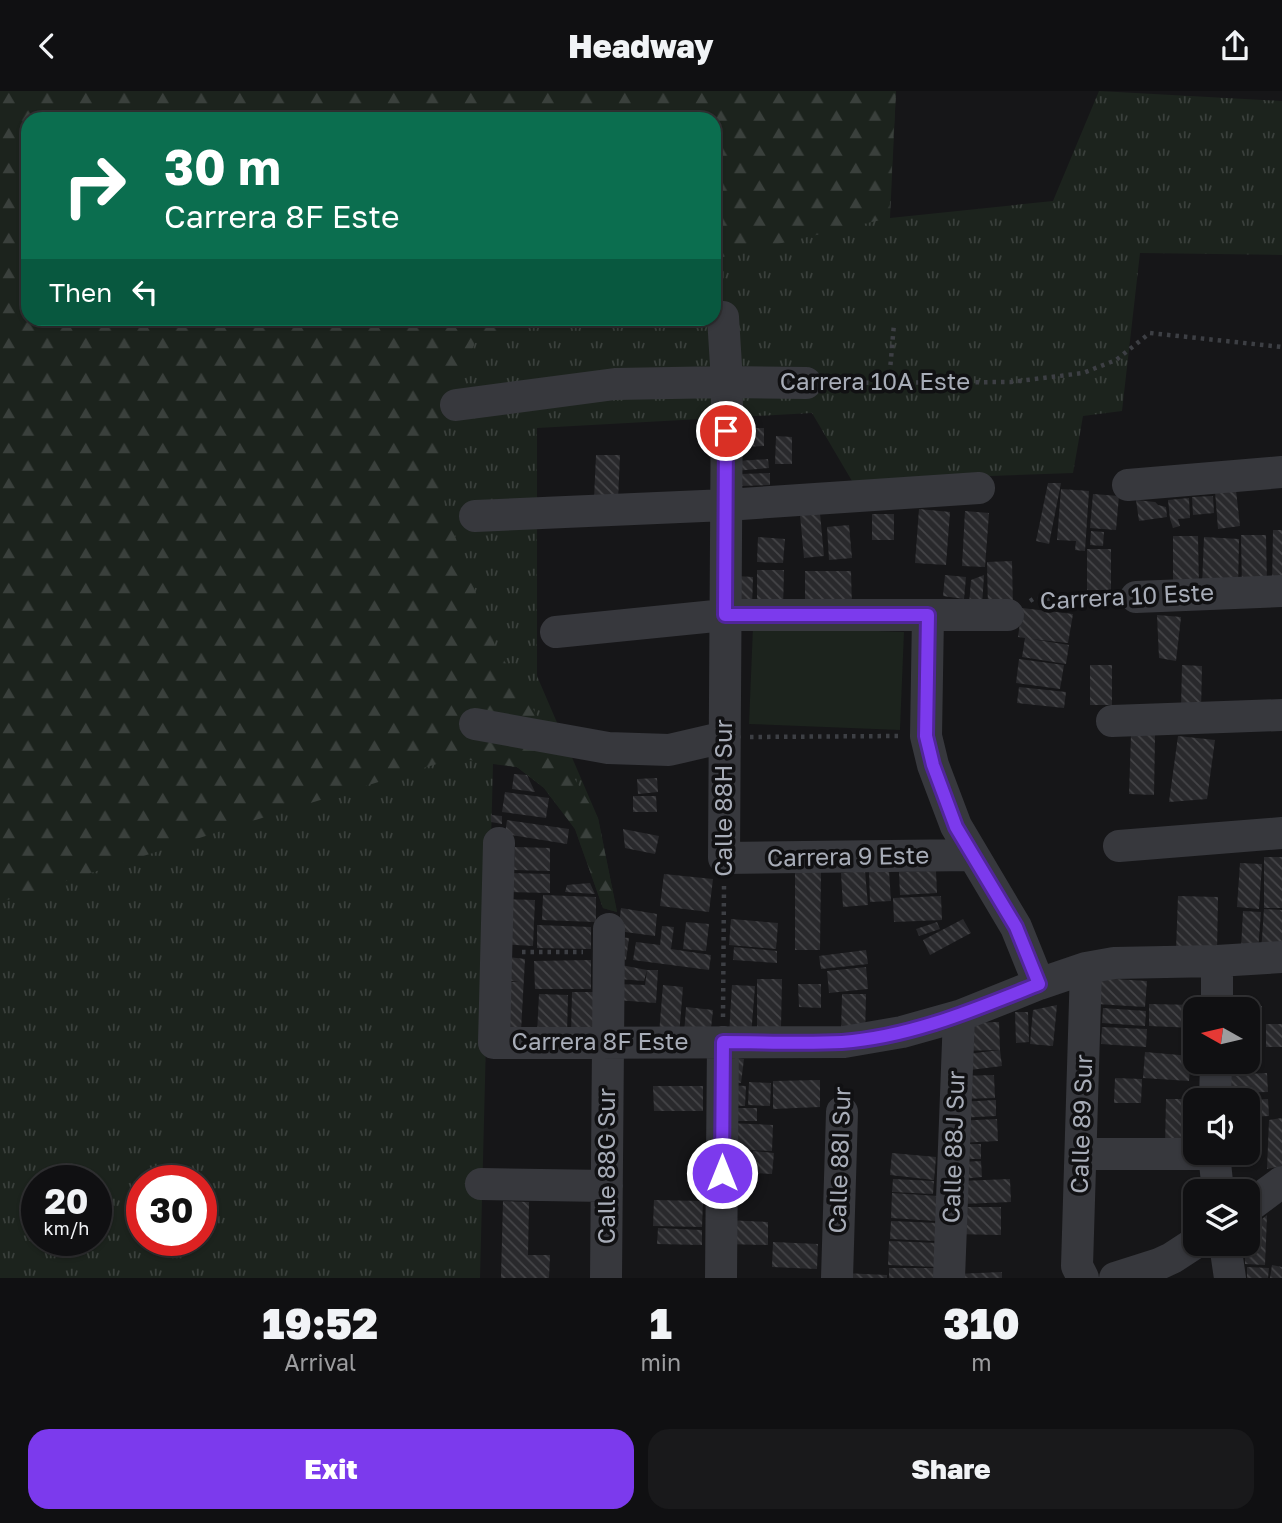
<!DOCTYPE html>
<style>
body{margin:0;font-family:"Golos Text",sans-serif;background:#19191b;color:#f1f3f6;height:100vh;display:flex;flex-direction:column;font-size:26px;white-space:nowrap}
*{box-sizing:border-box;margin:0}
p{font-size:23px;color:#9c9d9f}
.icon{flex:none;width:38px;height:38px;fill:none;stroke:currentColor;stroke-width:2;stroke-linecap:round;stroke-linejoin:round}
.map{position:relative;height:1187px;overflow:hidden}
.drawer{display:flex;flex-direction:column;background:#101012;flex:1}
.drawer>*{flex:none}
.banner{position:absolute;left:21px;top:21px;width:700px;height:214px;border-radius:21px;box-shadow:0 2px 5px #0004,0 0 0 2px #303032;background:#0b6e4f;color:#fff;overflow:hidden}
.needle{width:46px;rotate:278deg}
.buttons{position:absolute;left:1183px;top:906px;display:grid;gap:14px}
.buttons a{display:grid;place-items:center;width:77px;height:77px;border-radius:14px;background:#101012;box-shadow:0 2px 5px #0004,0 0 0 2px #303032;font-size:35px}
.speed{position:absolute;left:21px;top:1074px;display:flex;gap:14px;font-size:35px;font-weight:700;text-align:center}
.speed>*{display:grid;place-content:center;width:91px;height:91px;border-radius:50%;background:#101012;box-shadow:0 2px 5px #0004,0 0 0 2px #303032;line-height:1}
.speed small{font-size:18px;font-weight:400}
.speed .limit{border:10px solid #d22;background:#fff;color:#111}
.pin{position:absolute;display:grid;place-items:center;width:60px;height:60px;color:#fff;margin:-30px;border:4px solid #fff;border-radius:50%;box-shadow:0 2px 7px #0007}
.me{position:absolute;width:77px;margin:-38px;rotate:0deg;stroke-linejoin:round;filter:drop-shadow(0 0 5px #0008)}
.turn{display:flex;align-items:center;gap:24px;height:147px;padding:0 28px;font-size:32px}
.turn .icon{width:91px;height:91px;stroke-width:2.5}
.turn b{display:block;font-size:49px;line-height:60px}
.then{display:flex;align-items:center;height:66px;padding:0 28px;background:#0003;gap:14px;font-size:26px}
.eta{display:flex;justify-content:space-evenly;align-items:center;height:119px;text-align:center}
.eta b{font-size:42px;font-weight:800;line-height:49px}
.primary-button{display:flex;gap:14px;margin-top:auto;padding:14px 28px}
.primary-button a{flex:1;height:80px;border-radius:21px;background:#7c3aed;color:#fff;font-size:28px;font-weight:800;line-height:80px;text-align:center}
.primary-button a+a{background:#19191b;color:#f1f3f6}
header{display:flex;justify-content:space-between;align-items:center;height:91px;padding:0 28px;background:#101012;font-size:32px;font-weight:800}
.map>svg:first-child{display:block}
.grass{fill:url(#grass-tufts);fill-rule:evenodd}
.forest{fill:url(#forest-firs)}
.park{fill:#1c231d}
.building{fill:url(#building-back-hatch)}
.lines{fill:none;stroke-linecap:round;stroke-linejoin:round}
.path{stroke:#3d3f44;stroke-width:4.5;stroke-dasharray:3.5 5;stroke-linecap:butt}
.street{stroke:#37383d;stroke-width:32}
.route-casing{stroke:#51269a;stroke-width:18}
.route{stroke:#7c3aed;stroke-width:12}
.labels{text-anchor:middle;stroke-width:7;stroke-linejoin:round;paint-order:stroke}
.street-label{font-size:24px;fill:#a8adb8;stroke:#111113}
</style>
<header><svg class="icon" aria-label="back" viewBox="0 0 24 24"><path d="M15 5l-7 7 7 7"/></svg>Headway<svg class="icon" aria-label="share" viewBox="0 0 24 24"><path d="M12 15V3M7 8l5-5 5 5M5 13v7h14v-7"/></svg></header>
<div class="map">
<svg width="1282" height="1187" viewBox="0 0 1282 1187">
<defs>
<pattern id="grass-tufts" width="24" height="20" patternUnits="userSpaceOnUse" patternTransform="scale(1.75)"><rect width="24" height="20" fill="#1c231d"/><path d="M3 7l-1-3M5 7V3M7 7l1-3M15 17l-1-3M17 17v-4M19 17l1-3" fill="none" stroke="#3a403c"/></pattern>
<pattern id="forest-firs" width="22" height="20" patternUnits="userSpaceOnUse" patternTransform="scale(1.75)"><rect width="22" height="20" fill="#1c231d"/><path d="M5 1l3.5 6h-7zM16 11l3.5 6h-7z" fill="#3a403c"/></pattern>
<pattern id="building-back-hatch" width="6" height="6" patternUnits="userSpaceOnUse" patternTransform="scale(1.75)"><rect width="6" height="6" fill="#29292c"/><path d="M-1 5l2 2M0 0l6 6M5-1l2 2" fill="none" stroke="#454548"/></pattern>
</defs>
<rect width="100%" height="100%" fill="#161618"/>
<path class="grass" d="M0 0H896L890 127 1053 110 1099 0 1282 10V164L1140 162 1122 320 1083 325 1073 382 852 390 812 322 537 337V585L598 727 617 821 603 817 575 738 544 697 517 676 493 673 480 1187H0ZM28 28H714V228H28ZM37 1090H96V1150H37ZM142 1090H201V1150H142Z"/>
<path class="forest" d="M0 0H896L889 127 714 168V28H28V228H524L475 252 438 334 445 418 495 554 598 727 617 821 603 817 575 738 544 697 517 676 456 667 252 730 1 811Z"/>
<path class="park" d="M753 535 904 541 900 639 749 633Z"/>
<path class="building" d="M744 337H764V355L744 356Z
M776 345 792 346V373H775Z
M596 364H620L618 409 594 408Z
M768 368 769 377 734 380 736 370Z
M770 382V394L740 395V383Z
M1235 390 1240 435 1218 438 1215 400Z
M1048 392H1061L1049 453 1036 450Z
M1061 398 1089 400 1085 460 1075 459 1076 450 1057 449Z
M1093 403 1119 405 1116 439 1090 437Z
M1213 405 1214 422 1193 424 1192 406Z
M1189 407 1190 427 1178 428 1180 435 1173 437 1170 428 1168 409Z
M1136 409 1155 411 1158 414 1166 416 1167 426 1139 430Z
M919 418 950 421 946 474 915 472Z
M965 420 989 422 985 476 962 475Z
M820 422 824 465 804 467 800 424Z
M872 423H894V449H872Z
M849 434 852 467 829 469 827 436Z
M1273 439H1282V495H1272Z
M1091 440 1104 441 1103 455 1090 454Z
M1241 444H1266L1267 495 1242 496Z
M1173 445H1198L1199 498 1173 499Z
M758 446 785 448 783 472 757 471Z
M1204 446 1239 448 1238 497 1202 496Z
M1087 458H1111V499H1087Z
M1012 470 1013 517 988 518 987 471Z
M757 479H784L783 519 757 518Z
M805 480H851L852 518H805Z
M945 484 966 486 964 508 943 505Z
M984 484 982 515 969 514 971 489Z
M736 485 753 486 752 517H736Z
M1022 517 1073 523 1068 552 1031 548 1069 554 1066 573 1022 566 1025 547 1018 546Z
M1157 524 1181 526 1176 570 1159 567Z
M1019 568 1064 574 1060 598 1016 592Z
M1090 574H1112V614H1090Z
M1182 574 1202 575 1201 620 1181 619Z
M1019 596 1066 601 1064 617 1017 612Z
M1131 644H1155L1154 704 1129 703Z
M1178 645 1215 649 1207 708 1169 711Z
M514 683 527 684 535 701 512 698Z
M657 687 658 701 638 703 637 688Z
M505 701 549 707 546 727 502 721Z
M633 705H656L657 721H633Z
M491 724 502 725V733L491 731Z
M507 729 569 738 567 753 505 743Z
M623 738 659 745 655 763 625 757Z
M515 756 550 757V780L514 779Z
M1264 766H1282V817H1264Z
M1240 772 1262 773 1259 818 1237 816Z
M865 780 868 814 843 816 841 782Z
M889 780 891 810 870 811 869 781Z
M936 780 937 802 900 804 899 781Z
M795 781H821L820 859H795Z
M505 782 550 783V802L505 801Z
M664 783 713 788 709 821 660 815Z
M590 792 595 803 565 801 567 794Z
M543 804 596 806V831L542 829Z
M941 805 942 829 894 831 893 807Z
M1178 805 1218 806 1217 860 1176 859Z
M504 808 535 809 533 855 501 853Z
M621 817 657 823 655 845 618 840Z
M1264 818 1282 819V863L1261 862Z
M1243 820 1261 821 1258 859 1241 858Z
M731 828 778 832 776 858 729 854Z
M963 828 971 842 930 864 923 849Z
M686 831 709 833 706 860 683 858Z
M937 831 940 838 919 845 916 838Z
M537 834 591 836V858L537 857Z
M662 835 674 836 671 858 711 864 709 879 633 869 636 851 660 854Z
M617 846 629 847 626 869 614 866Z
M734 856 777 860V872L733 869Z
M866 859 868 873 821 878 819 865Z
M500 865 525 868 521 940 498 939 502 891H519L498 888Z
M591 869V898H535L534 870Z
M621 874 647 879 644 890 619 888Z
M866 876 868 898 829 902 827 880Z
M647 879H658L656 912 616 909 617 893 645 894Z
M1099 887 1147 890 1145 916 1097 913Z
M757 888H782L781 937H757Z
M798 893H821V917L799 916Z
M663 894 683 896 679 945 659 943Z
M732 894 755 895 751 945 729 944Z
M572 901H598L597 942H571Z
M539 903 568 904 567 944 537 943Z
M842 903H866L865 947 841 946Z
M1149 913 1196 914 1195 937 1149 935Z
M1057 914 1053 955 1030 953 1033 919Z
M1262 915V936L1248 937V919H1234L1233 916Z
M686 916 713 919 710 946 684 944Z
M1103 917 1146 920 1145 935 1102 932Z
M1015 921H1028L1029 951 1016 952Z
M999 931 1000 959 960 960V932Z
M1266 933H1282V956H1266Z
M1102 936 1147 938 1146 956 1101 953Z
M1248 940H1254V951H1248Z
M1248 952H1256V980H1221V971H1248Z
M1000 959 1002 975 962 980 959 964Z
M1145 961 1191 965 1189 990 1143 987Z
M730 966 744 968 741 992 726 990Z
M1267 982 1268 1001 1222 1002V984Z
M994 984 995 1007 959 1008 958 985Z
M1115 987 1142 988 1141 1012H1114Z
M820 989V1016L773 1018V990Z
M749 991 771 992 770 1015 748 1014Z
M727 994 746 995 745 1015 726 1014Z
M653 995H703V1020H654Z
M1166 1008H1184V1021H1193L1192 1056H1165Z
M1268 1008 1269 1025 1248 1026V1009Z
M996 1009V1025L958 1027 957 1011Z
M731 1017H757V1030H731Z
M1282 1027V1075L1267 1078 1269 1029Z
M997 1028 998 1050 957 1052 955 1030Z
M728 1032 773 1034 772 1060 727 1058Z
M961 1053H981V1068H961Z
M753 1060 774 1062 772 1083 751 1082Z
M725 1061H749V1082H725Z
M892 1062 936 1066 934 1089 890 1084Z
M981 1070 982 1086 962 1088 961 1071Z
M893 1088 934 1090 933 1103 892 1101Z
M1010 1088 1011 1111 962 1113 961 1090Z
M892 1102 938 1105 937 1130 891 1127Z
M654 1109 703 1110 702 1136 653 1135Z
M503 1110 529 1111 528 1164H550L549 1187H501Z
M953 1116H1001V1144L953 1143Z
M1267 1124 1265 1174 1245 1173V1153H1248V1139Z
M725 1129 768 1131V1154L725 1153Z
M891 1130 938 1132 937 1150 890 1148Z
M658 1137 702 1139V1154L657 1153Z
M889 1150 938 1152 937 1176 888 1174Z
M773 1151 818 1153 817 1178 772 1176Z
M1272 1174 1282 1176V1187H1270Z
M1247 1176 1269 1177 1268 1187H1247Z
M889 1177H936V1187H889Z
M1002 1181V1187H955V1183Z
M843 1182 887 1184V1187H843Z"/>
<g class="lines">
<path class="path" d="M889 291 894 233
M831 292 1011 291 1083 282 1116 269 1150 242 1282 256
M1030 510 1033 508 1111 506
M750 646 899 645
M522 861H583
M723 926 724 794"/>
<path class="street" d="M723 226 727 291 724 767 972 764
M456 314 615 293 727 291 806 292
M1128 394 1282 381
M475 425 726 414 979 397
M1136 506 1282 500
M928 524 926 645 933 674 956 735 1016 836 1039 893
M556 541 725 524H1008
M1112 630 1282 624
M475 633 608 657 669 659 725 646
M499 752 494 952 844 951 902 941 959 925 1039 893 1086 877 1114 872 1217 870 1282 866
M1119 755 1282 742
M1217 919V870
M1215 1010 1216 971
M1214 1062 1218 1101
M1082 1063H1214
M481 1093 607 1095
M1248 1116 1282 1091
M1225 1153 1230 1187
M606 1187 609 838
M721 1187 723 951
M837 1187 842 1021
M949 1187 959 925
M1083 1187 1077 1175 1086 877
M1115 1187 1159 1173 1172 1167 1195 1152"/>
</g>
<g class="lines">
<g class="route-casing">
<path id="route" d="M722 1082 723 951C763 951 803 953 842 951 911 946 976 918 1039 893L1016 836 956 736 933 674 926 645 928 524H725L726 340"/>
</g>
<use href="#route" class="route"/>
</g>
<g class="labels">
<g class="street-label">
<text x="875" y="299">Carrera 10A Este</text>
<text transform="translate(1127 506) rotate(-3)" y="8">Carrera 10 Este</text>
<text transform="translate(724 707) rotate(-90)" y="8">Calle 88H Sur</text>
<text transform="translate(848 766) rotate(-1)" y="8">Carrera 9 Este</text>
<text x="600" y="959">Carrera 8F Este</text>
<text transform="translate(1082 1033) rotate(-88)" y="8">Calle 89 Sur</text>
<text transform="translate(954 1056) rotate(-88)" y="8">Calle 88J Sur</text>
<text transform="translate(840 1069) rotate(-88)" y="8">Calle 88I Sur</text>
<text transform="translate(607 1075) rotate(-90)" y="8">Calle 88G Sur</text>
</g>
</g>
</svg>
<div class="buttons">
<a><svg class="needle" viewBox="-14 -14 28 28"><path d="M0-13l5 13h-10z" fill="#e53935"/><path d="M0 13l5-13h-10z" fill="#9c9d9f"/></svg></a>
<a><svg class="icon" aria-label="sound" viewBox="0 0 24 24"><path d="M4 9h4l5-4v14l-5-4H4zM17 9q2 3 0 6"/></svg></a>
<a><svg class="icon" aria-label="layers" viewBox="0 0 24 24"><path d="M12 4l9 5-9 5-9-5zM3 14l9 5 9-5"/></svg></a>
</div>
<div class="speed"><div>20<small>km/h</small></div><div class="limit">30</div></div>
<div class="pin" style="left:726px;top:340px;background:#d93025"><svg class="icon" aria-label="arrive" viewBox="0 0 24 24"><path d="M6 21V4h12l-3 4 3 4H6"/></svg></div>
<svg class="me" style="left:722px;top:1082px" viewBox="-20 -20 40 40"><circle r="17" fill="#7c3aed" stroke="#fff" stroke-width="3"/><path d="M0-11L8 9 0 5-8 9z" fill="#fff"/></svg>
<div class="banner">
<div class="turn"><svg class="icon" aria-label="right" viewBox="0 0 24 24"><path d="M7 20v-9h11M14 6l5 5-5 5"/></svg><div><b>30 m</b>Carrera 8F Este</div></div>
<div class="then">Then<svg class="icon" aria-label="left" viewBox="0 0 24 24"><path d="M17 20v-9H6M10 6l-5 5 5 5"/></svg></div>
</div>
</div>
<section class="drawer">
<div class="eta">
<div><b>19:52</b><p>Arrival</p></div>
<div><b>1</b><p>min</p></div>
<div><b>310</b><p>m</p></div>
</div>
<div class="primary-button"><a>Exit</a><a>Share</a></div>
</section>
